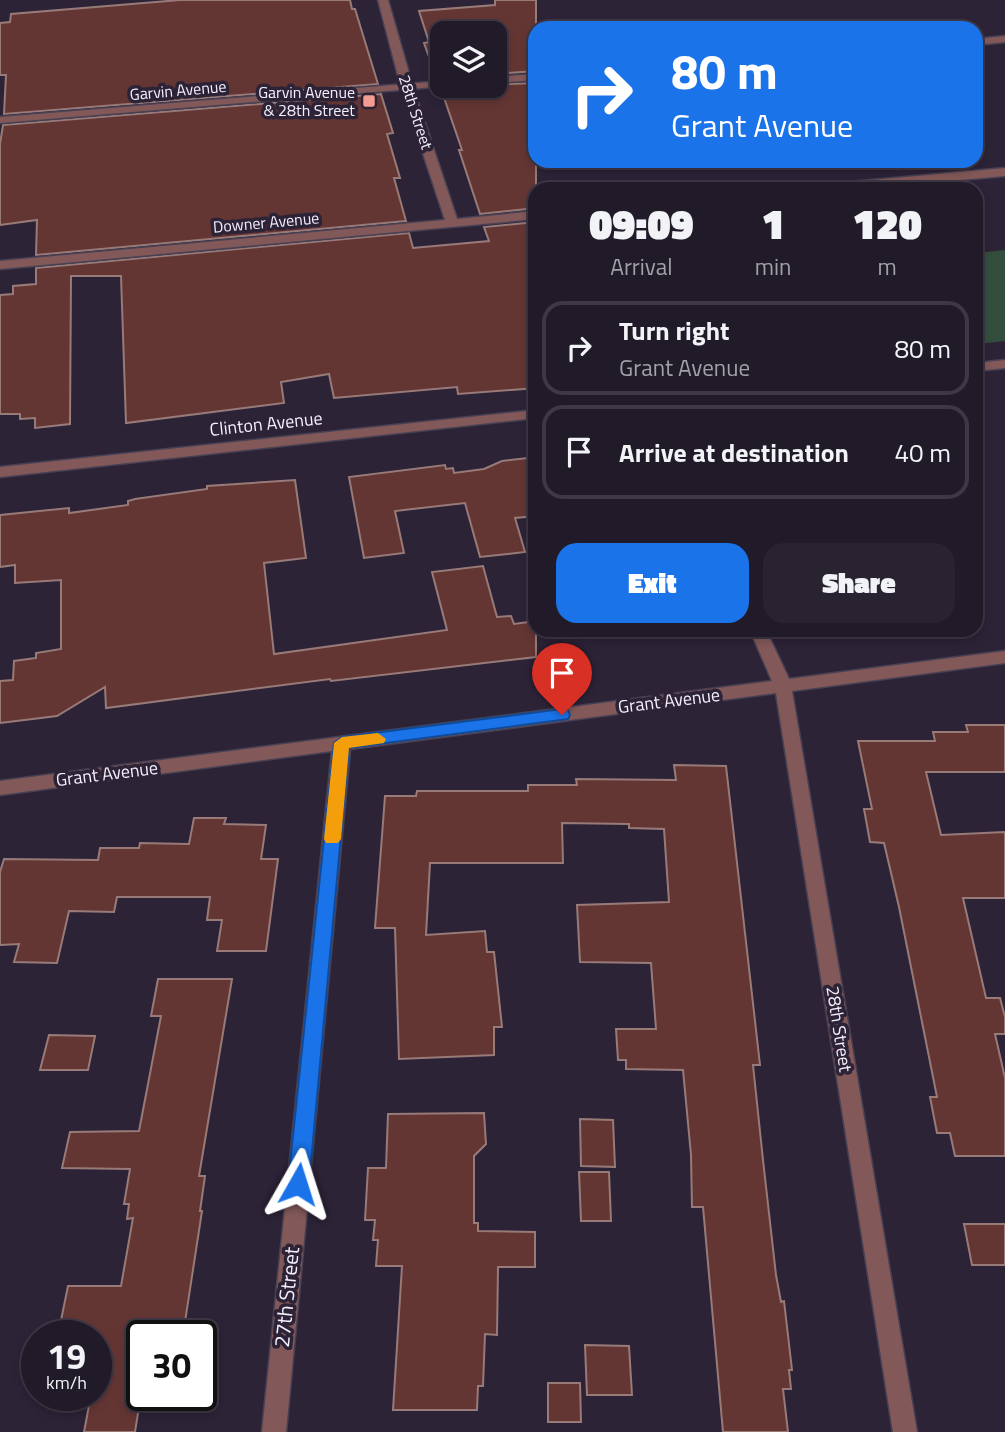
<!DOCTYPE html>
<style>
body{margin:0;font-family:"Titillium Web",sans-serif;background:#292331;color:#f1f3f6;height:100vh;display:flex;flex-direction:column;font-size:26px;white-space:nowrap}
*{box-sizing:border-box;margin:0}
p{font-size:23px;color:#a2a1a8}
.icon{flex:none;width:38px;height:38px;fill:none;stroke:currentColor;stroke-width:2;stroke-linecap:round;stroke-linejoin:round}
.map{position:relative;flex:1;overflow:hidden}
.panel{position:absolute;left:528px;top:182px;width:455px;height:455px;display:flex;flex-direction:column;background:#211a29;border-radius:21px;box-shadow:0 4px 10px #0003,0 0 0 2px #3e3846}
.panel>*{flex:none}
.banner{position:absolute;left:528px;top:21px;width:455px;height:147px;border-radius:21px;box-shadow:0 4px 10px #0003,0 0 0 2px #3e3846;background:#1a73e8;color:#fff;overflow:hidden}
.tools{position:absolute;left:430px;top:21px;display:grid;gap:14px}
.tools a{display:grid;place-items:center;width:77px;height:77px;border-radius:14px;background:#211a29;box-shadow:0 4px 10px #0003,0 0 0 2px #3e3846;font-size:35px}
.speed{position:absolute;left:21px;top:1320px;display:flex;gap:14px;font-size:35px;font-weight:700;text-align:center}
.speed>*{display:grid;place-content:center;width:91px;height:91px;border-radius:50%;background:#211a29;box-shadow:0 4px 10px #0003,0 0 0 2px #3e3846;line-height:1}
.speed small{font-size:18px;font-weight:400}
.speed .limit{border:4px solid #111;border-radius:10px;background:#fff;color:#111}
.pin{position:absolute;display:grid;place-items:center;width:60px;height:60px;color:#fff;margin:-72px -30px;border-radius:50% 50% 50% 0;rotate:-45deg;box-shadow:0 0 7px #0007}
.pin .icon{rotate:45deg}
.me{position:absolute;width:77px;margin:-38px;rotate:6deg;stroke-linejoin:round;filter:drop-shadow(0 0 5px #0008)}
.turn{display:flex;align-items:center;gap:24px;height:147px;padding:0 28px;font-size:32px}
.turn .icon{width:91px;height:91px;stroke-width:2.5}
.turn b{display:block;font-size:49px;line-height:60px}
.eta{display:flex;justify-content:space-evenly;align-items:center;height:119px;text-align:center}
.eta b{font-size:42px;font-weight:800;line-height:49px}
.cta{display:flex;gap:14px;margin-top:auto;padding:14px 28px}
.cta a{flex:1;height:80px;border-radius:21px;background:#1a73e8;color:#fff;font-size:28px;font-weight:800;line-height:80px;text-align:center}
.cta a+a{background:#292331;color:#f1f3f6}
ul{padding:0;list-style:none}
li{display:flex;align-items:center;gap:21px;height:94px;margin:0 14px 10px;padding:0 14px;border:4px solid #3e3846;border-radius:21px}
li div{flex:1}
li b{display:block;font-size:26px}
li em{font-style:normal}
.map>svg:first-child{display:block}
.green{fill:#344e3d}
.building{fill:#633634;stroke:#987a78;stroke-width:2}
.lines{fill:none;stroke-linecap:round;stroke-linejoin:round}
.minor-casing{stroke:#484053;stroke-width:3}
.tertiary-casing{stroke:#484053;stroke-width:3}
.minor{fill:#835858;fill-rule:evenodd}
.tertiary{fill:#835858;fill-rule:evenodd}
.route{fill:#1a73e8;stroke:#114b97;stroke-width:2}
.slow{fill:#f59e0b}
.poi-dot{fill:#f59c91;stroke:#2c2337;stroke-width:2.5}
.labels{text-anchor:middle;stroke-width:7;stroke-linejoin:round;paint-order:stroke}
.far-street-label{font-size:16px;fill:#f4effc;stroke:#2c2337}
.far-poi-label{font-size:16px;fill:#f4effc;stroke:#2c2337;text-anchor:end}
.street-label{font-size:18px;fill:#f4effc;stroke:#2c2337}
.near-street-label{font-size:21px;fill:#f4effc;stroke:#2c2337}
</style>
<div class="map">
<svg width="1005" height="1432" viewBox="0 0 1005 1432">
<rect width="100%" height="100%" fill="#2c2337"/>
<path class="green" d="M1005 250V341L977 344V253Z"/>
<path class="building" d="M180 0H350L352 9H355L378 84 4 114 6 75H0V23L10 22 11 14Z
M495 0H536V71L495 74V33H443V78L437 79 424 43 429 42 419 11 495 5Z
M536 83V208L480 214 459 150H462L441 89 450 86Z
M381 94 393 133 387 134 400 178H394L406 221 36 255 37 220 0 225V144L3 125Z
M536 222V388L458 394 457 387 334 398 329 374 281 382 284 403 126 423 121 276H71L70 424 35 428V418L20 419V414H0V295L13 294V286L36 284V268L409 233 413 248 489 241 484 227Z
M536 457V516L515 518 525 552 480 557 465 503 395 511 404 553 364 558 349 477 445 465 446 469 453 468 454 473 484 469 502 461Z
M295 480 306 558 264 563 274 654 447 630 432 572 483 566 497 617 511 616 514 624 536 621V657L331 681 330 679 106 708 105 687 57 716 0 723V681L13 680 14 661 36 658V653L61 649V580L15 583V565L0 567V515L69 508V513L128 505V501L135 499 207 489V486Z
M966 725H1005V772H926L941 835 1005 832V898H963L986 998H1000L1005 1017V1034H995L1005 1078V1156H955L950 1133H937L930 1097H937L899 907 884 843 870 842 864 809H872L858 741H935L933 732H968Z
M674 765 726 766 760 1065H753L763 1160 776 1275 781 1302 784 1301 792 1370H789L791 1389H783L788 1432H723L703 1207H692L691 1155 683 1070 626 1069V1060H618L616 1029H656L651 963 580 962 577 905 669 902 664 829 629 828V824L562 823 563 863H430L426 935 485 931 487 952H494L502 1027H494V1055L399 1059 395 928H375L385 796H416L417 791H528V785H577L576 779 676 780Z
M194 818H226L224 824 266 825 261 859H278L266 951H217L222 920H207L210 897H117L114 912 69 911 57 963 14 962 19 944 0 945V872L4 859 98 860 100 848H139L140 843 189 844Z
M158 979H232L199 1176H205L200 1211H202L183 1335H142V1388L135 1432H84L91 1395H96V1335H58L68 1286H121L133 1218 127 1219 129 1204H124L130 1169 62 1168 70 1132 139 1131 161 1016H151Z
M49 1035 95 1036 88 1070H40Z
M484 1113 486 1144 474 1156V1223H478V1231L535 1232V1267H498L497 1335 485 1334 483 1386H478L477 1410H393L402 1266H376L378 1240H373L375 1220H365L368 1168H386L388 1114Z
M580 1119 613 1120 615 1167 581 1166Z
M579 1172H609L611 1221H581Z
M964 1224H1005V1265H972Z
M585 1345 629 1346 632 1395H587Z
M548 1383H580L581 1422H548Z"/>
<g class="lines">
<g class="minor-casing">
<path id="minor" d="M378 0H388L413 87 457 219 536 211V219L0 269V261L445 220 401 87Z
M1005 168V176L857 189H811L817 185Z
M1005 360V368L976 371V363Z
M536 410V418L0 477V467Z
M750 630H766L789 679 1005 651V663L792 691 917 1432H893L776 693 350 749 286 1432H262L332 751 0 795V781L772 681Z"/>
</g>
<g class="tertiary-casing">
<path id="tertiary" d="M1005 36V42L976 45V39Z
M536 74V80L495 83V77Z
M443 81V86H447L0 123V117Z"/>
</g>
<use href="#minor" class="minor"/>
<use href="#tertiary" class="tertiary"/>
</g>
<path class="route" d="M562 709 568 710 570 715 568 719 349 748 309 1184 306 1191 298 1193 291 1191 288 1184 334 743 342 737Z"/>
<path class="slow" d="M378 733 386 739 384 743 349 748 341 839 338 843H326L324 839 334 743 342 737Z"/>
<rect class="poi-dot" x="362" y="94" width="14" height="14" rx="3.5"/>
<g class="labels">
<g class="far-street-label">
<text transform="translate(178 90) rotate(-5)" y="6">Garvin Avenue</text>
<text transform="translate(416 112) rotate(72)" y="6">28th Street</text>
<text transform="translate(266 222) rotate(-5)" y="6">Downer Avenue</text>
</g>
<g class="far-poi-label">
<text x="355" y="98">Garvin Avenue<tspan x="355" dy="18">&amp; 28th Street</tspan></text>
</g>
<g class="street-label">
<text transform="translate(266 424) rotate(-6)" y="6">Clinton Avenue</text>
<text transform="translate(669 701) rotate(-7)" y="6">Grant Avenue</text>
<text transform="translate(107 774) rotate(-7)" y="6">Grant Avenue</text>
<text transform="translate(839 1029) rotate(81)" y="6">28th Street</text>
</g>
<g class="near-street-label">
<text transform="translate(287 1297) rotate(-84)" y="7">27th Street</text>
</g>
</g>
</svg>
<div class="tools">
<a><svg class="icon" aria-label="layers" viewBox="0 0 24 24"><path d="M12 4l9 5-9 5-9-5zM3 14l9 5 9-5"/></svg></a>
</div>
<div class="speed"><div>19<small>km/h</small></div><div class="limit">30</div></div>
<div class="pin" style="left:562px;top:715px;background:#d93025"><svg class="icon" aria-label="arrive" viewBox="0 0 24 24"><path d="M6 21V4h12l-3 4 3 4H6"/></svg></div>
<svg class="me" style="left:298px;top:1184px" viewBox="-20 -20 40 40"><path d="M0-17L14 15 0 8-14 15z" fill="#1a73e8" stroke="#fff" stroke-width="4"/></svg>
<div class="banner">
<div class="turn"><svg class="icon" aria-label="right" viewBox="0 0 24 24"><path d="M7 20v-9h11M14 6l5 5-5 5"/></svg><div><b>80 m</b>Grant Avenue</div></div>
</div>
<section class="panel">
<div class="eta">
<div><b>09:09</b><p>Arrival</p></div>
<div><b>1</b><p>min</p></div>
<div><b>120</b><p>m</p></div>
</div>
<ul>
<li><svg class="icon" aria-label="right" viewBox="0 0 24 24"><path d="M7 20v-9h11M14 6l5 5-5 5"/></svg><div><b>Turn right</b><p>Grant Avenue</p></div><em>80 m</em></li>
<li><svg class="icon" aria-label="arrive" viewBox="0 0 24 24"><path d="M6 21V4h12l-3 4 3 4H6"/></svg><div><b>Arrive at destination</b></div><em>40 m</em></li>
</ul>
<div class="cta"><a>Exit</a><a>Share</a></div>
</section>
</div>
